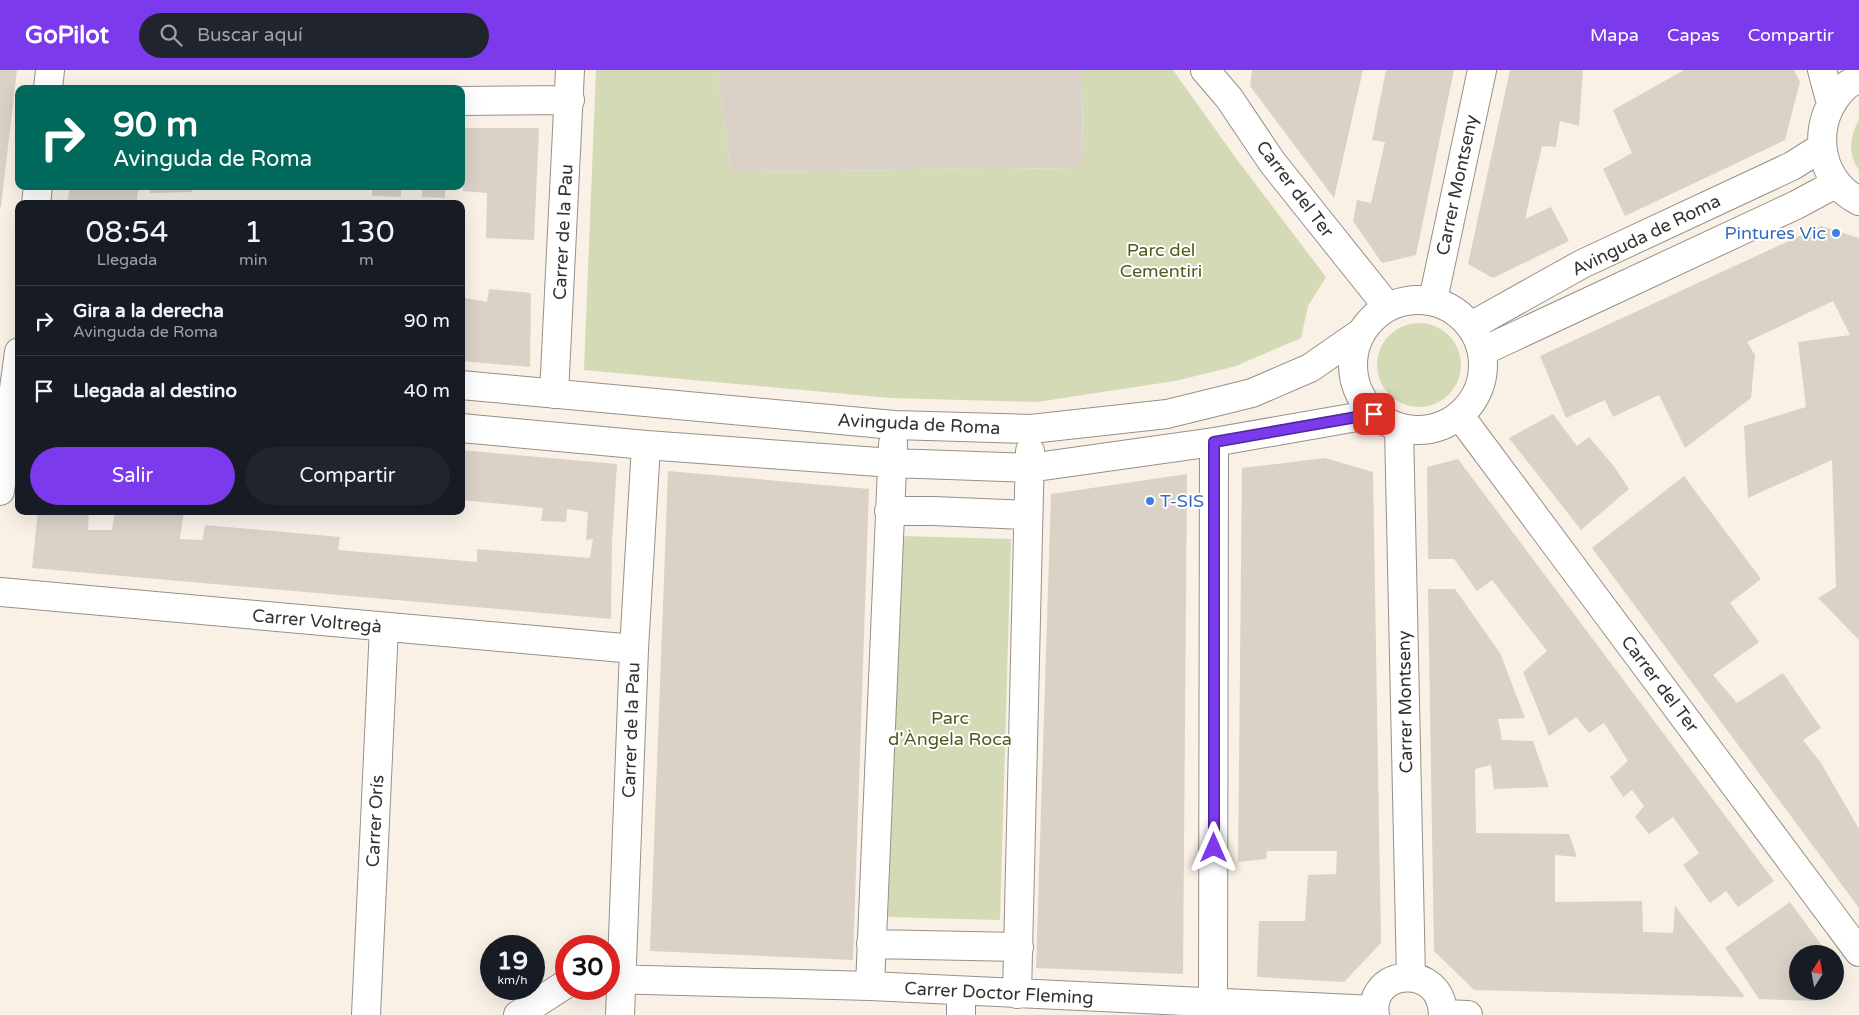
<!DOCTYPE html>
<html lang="es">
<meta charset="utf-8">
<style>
body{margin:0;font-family:"Varela Round",sans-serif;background:#20242c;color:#f1f3f6;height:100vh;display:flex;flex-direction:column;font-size:19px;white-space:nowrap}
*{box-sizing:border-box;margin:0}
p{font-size:16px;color:#9ea1a6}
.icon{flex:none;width:28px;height:28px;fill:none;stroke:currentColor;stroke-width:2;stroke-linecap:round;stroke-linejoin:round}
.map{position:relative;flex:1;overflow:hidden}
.drawer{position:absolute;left:15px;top:130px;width:450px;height:315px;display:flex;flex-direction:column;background:#171b24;border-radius:10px;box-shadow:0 5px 20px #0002}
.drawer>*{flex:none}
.guide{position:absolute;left:15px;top:15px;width:450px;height:105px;border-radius:10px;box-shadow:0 5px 20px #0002;background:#00695c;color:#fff;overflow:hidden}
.needle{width:32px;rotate:11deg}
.buttons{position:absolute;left:1789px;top:875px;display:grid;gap:10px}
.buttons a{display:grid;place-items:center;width:55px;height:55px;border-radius:50%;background:#171b24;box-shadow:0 5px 20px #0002;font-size:25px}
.speed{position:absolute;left:480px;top:865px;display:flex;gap:10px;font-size:25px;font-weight:700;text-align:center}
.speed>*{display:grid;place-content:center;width:65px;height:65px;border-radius:50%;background:#171b24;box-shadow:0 5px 20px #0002;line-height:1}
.speed small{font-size:12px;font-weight:400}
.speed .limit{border:8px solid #d22;background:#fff;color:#111}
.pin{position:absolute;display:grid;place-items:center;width:42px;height:42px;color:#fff;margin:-21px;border-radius:10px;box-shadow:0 2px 8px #0006}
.me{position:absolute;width:55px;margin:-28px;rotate:0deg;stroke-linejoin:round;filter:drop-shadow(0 0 4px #0008)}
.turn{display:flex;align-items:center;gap:18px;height:105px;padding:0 15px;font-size:22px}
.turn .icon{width:65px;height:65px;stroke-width:2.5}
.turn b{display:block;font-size:35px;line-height:42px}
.eta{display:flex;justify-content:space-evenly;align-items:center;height:85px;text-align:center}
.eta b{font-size:30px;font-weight:600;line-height:35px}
.button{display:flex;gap:10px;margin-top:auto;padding:10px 15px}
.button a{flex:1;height:58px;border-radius:30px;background:#7c3aed;color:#fff;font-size:20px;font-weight:600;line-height:58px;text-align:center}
.button a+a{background:#20242c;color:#f1f3f6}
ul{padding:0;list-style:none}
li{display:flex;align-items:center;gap:15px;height:70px;padding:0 15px;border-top:1px solid #363941}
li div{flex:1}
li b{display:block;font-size:19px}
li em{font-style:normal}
header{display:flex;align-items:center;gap:30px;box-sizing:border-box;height:70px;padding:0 25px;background:#7c3aed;color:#fff}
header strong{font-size:24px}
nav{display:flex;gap:28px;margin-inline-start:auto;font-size:18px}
.search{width:350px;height:45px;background:#20242c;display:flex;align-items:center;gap:12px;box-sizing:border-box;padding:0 18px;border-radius:28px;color:#9ea1a6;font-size:19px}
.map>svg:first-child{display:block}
.green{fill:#d3dab5}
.building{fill:#dad2c7}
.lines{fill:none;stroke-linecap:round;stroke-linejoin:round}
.minor-casing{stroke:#989087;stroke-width:30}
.minor{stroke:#fff;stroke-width:28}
.route-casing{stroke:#51269a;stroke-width:12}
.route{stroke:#7c3aed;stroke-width:9}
.shop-dot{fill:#3f7fe0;stroke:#fff;stroke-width:2}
.labels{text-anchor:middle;stroke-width:4;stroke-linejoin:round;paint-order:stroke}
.street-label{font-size:18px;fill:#36332f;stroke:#fff}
.shop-label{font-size:18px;fill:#366cbe;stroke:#fff;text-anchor:end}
.park-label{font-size:18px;fill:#525a1c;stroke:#fff}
</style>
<header>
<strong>GoPilot</strong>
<div class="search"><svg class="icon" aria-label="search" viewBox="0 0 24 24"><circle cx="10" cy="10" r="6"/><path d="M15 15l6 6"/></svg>Buscar aquí</div>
<nav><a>Mapa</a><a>Capas</a><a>Compartir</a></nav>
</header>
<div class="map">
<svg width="1859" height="945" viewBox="0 0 1859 945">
<rect width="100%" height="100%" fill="#f9f1e6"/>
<path class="green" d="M596 0H717L731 102 1083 98 1082 0H1173L1238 91 1326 207 1308 236 1301 268 1236 296 1175 311 1037 332 889 328 584 300Z
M1859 50V100C1848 84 1849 67 1859 50Z
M1377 295a42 42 0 1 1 84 0a42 42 0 1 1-84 0Z
M900 466 1011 469 1000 850 888 847Z"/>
<path class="building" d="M0 0H17L1 137H0Z
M717 0H1082L1083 98 731 102Z
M1252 0H1363L1334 128 1250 16Z
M1386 0H1454L1416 185 1382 193 1353 151 1357 130 1371 133 1385 72 1372 70Z
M1510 0H1583L1579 56 1560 51 1556 77 1542 76 1525 149 1551 137 1569 171 1493 208 1468 194Z
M1684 0H1794L1800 12 1785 70 1625 146 1603 99 1632 83 1613 40Z
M461 58H539L534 170 486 168 487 123 463 121V111H461Z
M70 116H139L136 134H67Z
M150 116H192V122L150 123Z
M372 116H401V127L372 126Z
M422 116H445V128L422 127Z
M1821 156 1859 168V570L1818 528 1836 517 1832 390 1748 428 1744 356 1806 337 1798 272 1850 265 1833 231 1747 272 1755 285 1751 328 1685 378 1659 325 1613 347 1605 330 1566 348 1540 286Z
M489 219 531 223 530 297 461 291V227L487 232Z
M1553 344 1577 376 1589 367 1613 395 1629 419 1581 460 1509 368Z
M461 380 617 394 612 472 611 549 32 498 38 441H89L88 460H112L115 441H184L180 469 202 470 205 455 340 467 338 480 477 492V479L590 488 593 469 586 470 588 442 567 439 566 452 541 451 543 438 461 430Z
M1325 388 1373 402 1381 873 1344 912 1257 907 1259 851H1305L1308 805 1336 804 1337 781H1267L1266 789 1238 792 1242 398Z
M1458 389 1774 811 1738 837 1726 821 1710 833 1683 795 1699 783 1673 747 1649 764 1635 747 1644 736 1632 720 1623 727 1610 707 1628 691 1604 653 1589 663 1576 647 1549 666 1523 602 1547 581 1492 510 1477 521 1454 489H1428L1427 397Z
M668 401 869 419 853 890 650 881Z
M1187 404 1183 904 1036 898 1051 424Z
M1684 406 1761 509 1730 533 1759 572 1713 605 1737 633 1783 603 1821 658 1803 670 1821 693 1859 759V838L1592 478Z
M1428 519H1455L1500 583 1525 648 1498 649 1502 670 1533 671 1549 717 1494 719 1491 695 1475 699 1476 763 1569 764 1577 787 1555 785V832L1642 831 1643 862 1673 863 1675 836 1745 927 1474 920 1434 881Z
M1790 832 1828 884H1798V921H1821L1816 931 1759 929 1725 878Z"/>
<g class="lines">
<g class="minor-casing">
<path id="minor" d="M1205 0 1229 28 1272 92 1387 236
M1822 0 1831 34
M1859 8C1855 11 1849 13 1846 16 1810 48 1815 109 1859 131
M48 19 50 0
M461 31 570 30
M36 134 38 116
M1353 295a65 65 0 1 1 130 0a65 65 0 1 1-130 0Z
M1433 230 1482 0
M1471 256 1582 194 1792 96 1822 77
M1483 281 1796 135 1837 113
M461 315 894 355 1031 359 1167 344 1252 323 1310 298 1359 264
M554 324 570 0
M1460 346 1859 882
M461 358 646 375 892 393 1029 398 1214 372 1374 344
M1399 358 1411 907
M0 421 19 282
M889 441H933L1027 445
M0 522 634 579
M871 874 1019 877
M609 909 870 916 1374 940
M870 916 893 374
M1017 924 1030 381
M1213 933 1214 372
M1443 944 1468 945
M366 945 384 557
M518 945 566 914
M620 945 634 579 646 375
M961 945V922
M1375 945C1367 899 1442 891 1443 945"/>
</g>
<use href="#minor" class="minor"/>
</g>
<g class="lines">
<g class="route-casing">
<path id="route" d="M1214 778V372L1374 344"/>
</g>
<use href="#route" class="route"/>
</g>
<g class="shop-dot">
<circle cx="1836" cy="163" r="5"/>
<circle cx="1150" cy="431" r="5"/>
</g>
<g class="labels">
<g class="street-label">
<text transform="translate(1457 115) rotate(-78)" y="6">Carrer Montseny</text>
<text transform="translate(1295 119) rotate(53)" y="6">Carrer del Ter</text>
<text transform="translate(563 162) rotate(-87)" y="6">Carrer de la Pau</text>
<text transform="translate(1646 165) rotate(-26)" y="6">Avinguda de Roma</text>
<text transform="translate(919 354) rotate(3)" y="6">Avinguda de Roma</text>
<text transform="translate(317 551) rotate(5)" y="6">Carrer Voltregà</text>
<text transform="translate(1660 614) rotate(53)" y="6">Carrer del Ter</text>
<text transform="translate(1405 632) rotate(-91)" y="6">Carrer Montseny</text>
<text transform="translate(631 660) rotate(-88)" y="6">Carrer de la Pau</text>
<text transform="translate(375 751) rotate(-87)" y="6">Carrer Orís</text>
<text transform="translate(999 923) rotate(3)" y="6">Carrer Doctor Fleming</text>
</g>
<g class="shop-label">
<text x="1826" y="169">Pintures Vic</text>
<text x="1160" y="437" text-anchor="start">T-SIS</text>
</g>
<g class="park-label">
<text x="1161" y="186">Parc del<tspan x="1161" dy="21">Cementiri</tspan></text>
<text x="950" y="654">Parc<tspan x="950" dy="21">d'Àngela Roca</tspan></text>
</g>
</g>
</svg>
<div class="buttons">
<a><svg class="needle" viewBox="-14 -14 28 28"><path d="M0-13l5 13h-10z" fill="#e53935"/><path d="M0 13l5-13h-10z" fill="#9ea1a6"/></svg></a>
</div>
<div class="speed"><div>19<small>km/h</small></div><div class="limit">30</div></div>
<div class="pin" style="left:1374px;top:344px;background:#d93025"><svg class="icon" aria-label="arrive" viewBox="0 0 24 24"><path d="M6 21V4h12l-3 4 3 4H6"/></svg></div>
<svg class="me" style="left:1214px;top:778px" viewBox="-20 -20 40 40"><path d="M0-17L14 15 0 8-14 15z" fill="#7c3aed" stroke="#fff" stroke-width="4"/></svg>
<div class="guide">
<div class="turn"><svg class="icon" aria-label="right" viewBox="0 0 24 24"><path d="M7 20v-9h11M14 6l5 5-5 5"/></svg><div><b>90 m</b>Avinguda de Roma</div></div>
</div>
<section class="drawer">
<div class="eta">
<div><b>08:54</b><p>Llegada</p></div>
<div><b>1</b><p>min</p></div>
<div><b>130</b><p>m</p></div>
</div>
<ul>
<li><svg class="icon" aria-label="right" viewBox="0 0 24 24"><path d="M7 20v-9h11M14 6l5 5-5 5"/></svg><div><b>Gira a la derecha</b><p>Avinguda de Roma</p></div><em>90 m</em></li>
<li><svg class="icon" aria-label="arrive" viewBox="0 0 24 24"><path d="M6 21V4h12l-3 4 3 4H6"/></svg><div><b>Llegada al destino</b></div><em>40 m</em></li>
</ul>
<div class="button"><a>Salir</a><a>Compartir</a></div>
</section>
</div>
